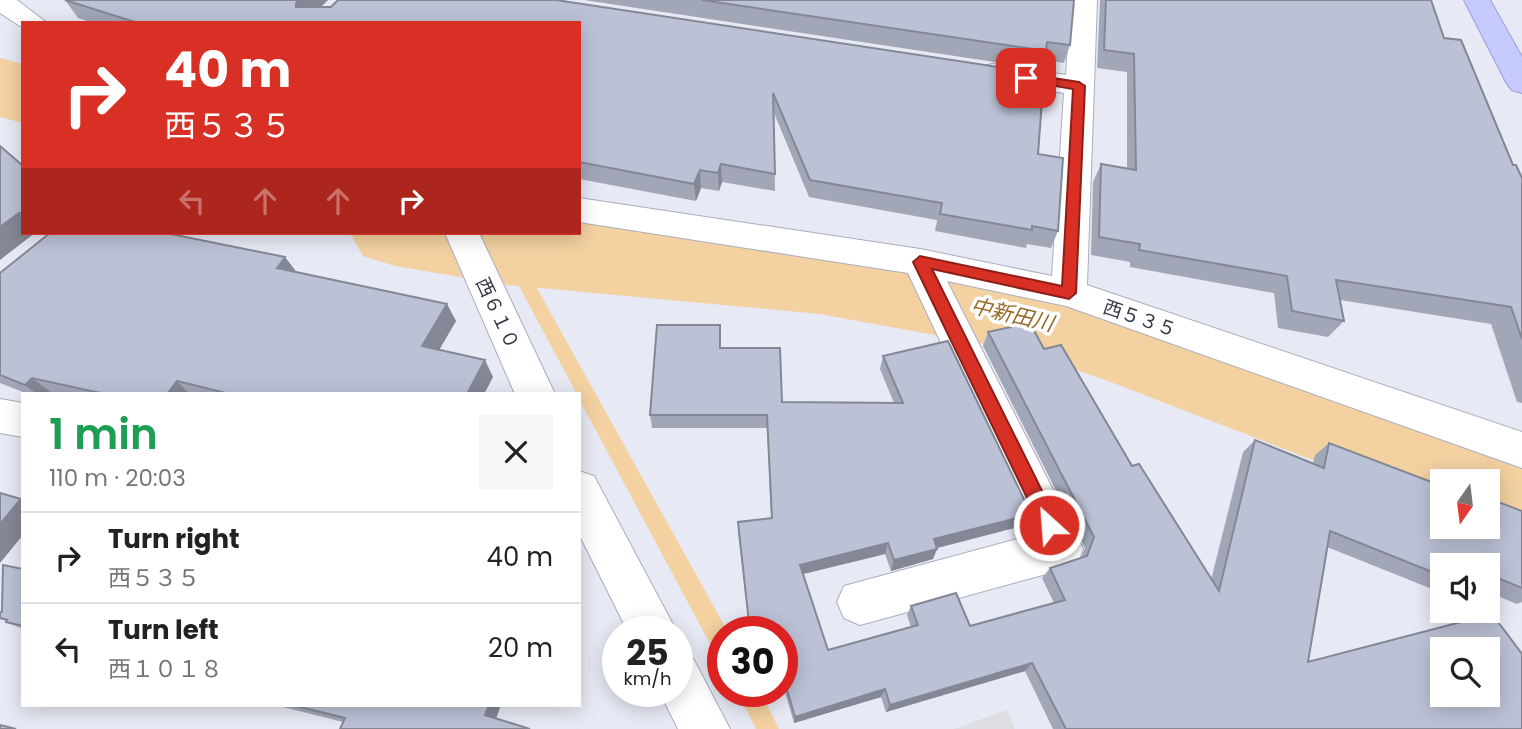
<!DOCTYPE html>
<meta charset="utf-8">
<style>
body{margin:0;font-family:Poppins,"Noto Sans JP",sans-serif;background:#f6f6f6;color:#222;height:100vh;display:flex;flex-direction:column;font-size:26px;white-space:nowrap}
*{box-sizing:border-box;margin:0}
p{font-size:23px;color:#767676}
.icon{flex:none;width:38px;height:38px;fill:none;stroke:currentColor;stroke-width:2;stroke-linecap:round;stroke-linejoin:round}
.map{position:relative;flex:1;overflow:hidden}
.panel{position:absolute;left:21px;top:392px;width:560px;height:315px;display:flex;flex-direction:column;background:#fff;border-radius:0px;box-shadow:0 4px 18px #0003}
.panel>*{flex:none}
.top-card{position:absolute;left:21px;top:21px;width:560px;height:214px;border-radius:0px;box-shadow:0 4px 18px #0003;background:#d93025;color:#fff;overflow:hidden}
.needle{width:46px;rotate:194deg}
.fabs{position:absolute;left:1430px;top:469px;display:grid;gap:14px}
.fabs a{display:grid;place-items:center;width:70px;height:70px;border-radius:0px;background:#fff;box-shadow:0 4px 18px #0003;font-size:35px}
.speed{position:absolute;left:602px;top:616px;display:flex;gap:14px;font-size:35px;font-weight:700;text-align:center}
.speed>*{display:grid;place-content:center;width:91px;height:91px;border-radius:50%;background:#fff;box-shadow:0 4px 18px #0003;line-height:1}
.speed small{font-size:18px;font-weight:400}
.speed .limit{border:10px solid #d22;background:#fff;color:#111}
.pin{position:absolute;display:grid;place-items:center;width:60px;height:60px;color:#fff;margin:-30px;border-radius:14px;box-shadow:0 4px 10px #0006}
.me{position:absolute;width:77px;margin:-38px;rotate:334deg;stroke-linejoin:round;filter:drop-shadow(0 0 5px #0008)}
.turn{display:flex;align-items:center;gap:24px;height:147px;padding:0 28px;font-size:32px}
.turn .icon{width:91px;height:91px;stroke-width:2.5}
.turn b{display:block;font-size:49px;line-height:60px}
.lanes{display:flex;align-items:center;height:66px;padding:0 28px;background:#0003;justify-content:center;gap:35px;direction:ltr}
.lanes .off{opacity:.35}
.round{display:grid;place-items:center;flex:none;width:74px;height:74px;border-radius:0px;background:#f6f6f6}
.summary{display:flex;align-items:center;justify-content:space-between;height:119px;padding:0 28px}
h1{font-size:42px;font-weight:600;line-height:52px;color:#1e9e55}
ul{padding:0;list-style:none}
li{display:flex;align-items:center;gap:21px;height:91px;padding:0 28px;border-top:2px solid #e0e0e0}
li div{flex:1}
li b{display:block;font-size:26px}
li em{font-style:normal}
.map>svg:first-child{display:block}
.parking{fill:#dcdee2}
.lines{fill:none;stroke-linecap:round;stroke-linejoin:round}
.stream{fill:#f3d1a1;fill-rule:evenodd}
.river{fill:#f3d1a1;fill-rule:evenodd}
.street-casing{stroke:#a9adc0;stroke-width:2}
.secondary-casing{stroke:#999fdc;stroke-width:2}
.street{fill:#fff;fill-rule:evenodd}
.secondary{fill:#c7caff;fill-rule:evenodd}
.wall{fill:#a2a7b8}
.shaded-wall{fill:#848896}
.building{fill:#bcc2d6;stroke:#848896;stroke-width:2;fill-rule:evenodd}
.route{fill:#d93025;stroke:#8d1f18;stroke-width:2}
.labels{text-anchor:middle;stroke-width:7;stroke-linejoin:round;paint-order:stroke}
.street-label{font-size:19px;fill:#363a48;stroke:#fff}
.water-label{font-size:21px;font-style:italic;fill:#976925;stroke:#fff}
</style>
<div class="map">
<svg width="1522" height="729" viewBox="0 0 1522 729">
<rect width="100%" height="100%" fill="#e7e9f4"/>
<path class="parking" d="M1007 710 1015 729H954Z"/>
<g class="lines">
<path class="stream" d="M508 245 514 247 728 632H723V656L715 653 579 399V394H577L500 251Z
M737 691H760L779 729H756Z"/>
<path class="river" d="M0 58 23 64V123L0 117Z
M579 223 820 242 1026 276 1144 311 1522 439V541L1484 527H1488V481H1442V510L1108 381 1022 351 820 314 508 285 395 266 363 256 350 233H579Z"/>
<g class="street-casing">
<path id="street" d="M0 0H17L47 23H23V28L0 13Z
M1071 0H1097L1087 285 1522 432V468L1066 306 947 281 1083 549 1077 564 1061 570 860 625 844 618 837 602 844 586 1032 535 908 273 579 222V198L920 249 1052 276 1064 93 992 82 982 79 978 73 982 67 992 64 1066 75Z
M445 233H479L555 394H515Z
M0 399 23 403V437L0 433Z
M579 471 594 476 677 632H628L579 534Z
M677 653 694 660 730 729H678L659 691H677Z"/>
</g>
<g class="secondary-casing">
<path id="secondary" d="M1464 0H1490L1522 57V93L1512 90 1507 84Z"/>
</g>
<use href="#street" class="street"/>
<use href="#secondary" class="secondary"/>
</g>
<path class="wall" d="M65 0H328L321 7 556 0 1038 154 1058 231 1051 248 1027 244 1026 248 935 231 937 220 809 197 774 113 775 191 722 182 719 191 701 188 696 201 579 179V23H93L78 18Z
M584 0H1074L1070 45 1064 63 1043 60 1041 69Z
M1100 0H1431L1444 38 1513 165 1522 178V403L1517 402 1491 324 1340 300 1344 321 1328 337 1278 328 1274 293 1130 267V262L1091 255 1093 182 1101 164 1127 168V72L1097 68Z
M285 257 296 272 456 321 439 350 493 377 484 394H28L0 383V273Z
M720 325 721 348 782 402 894 403 880 369 883 356 1035 522 1028 533 1022 535 1018 527 937 548 933 559 891 571 885 554 803 574 828 650 911 627 907 615 911 606 970 626 1054 603 1042 578 1050 568 1081 558 1085 548 983 346 988 332 1044 349 1132 466 1211 580 1243 452 1255 440 1313 463 1315 455 1329 443 1442 527 1522 511V602L1517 604 1488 592V565H1442V593L1327 547 1308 662 1522 729H1053L1025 671 886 712 881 697 794 723 782 682V632H750L738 533V522L771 518 767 428H652L650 415Z
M23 569V629L6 622 7 621 0 618Z
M275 705H501L496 719 343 722Z"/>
<path class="shaded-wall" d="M300 0H328L305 21 296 7V3Z
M721 164 722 182 719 191 718 173Z
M700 170 701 188 696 201 694 184Z
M19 213 23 217V233H35L0 260V227Z
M285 257 298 274 277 268Z
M447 304 456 321 432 362 422 346Z
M485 360 493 377 484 394H467Z
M32 378 53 394H37L25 385Z
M177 381 189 394H167Z
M21 499 23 500V535L0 563V524Z
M1025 516 1018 527 929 550 934 539Z
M1035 522 1028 533 1022 535 1029 524Z
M888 543 885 554 799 575 800 565Z
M937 549 933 559 891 571 894 560Z
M1032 663 1025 671 886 712 890 705Z
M885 689 881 697 794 723 795 717Z
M489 705H501L494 723 485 715Z"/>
<path class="building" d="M65 0H300L296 3V7H331L338 0H556L1044 74 1038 154 1063 158 1058 231 1032 226V230L940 214 942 203 810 180 773 93 775 174 721 164 718 173 700 170 694 184 579 162V23H138Z
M702 0H1074L1070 45 1047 42 1046 51Z
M1106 0H1431L1444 38 1461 40 1513 165H1516L1522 178V339L1511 307 1336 280 1344 321 1292 311 1287 276 1139 250 1140 244 1099 237 1101 164 1136 170 1134 54 1104 50Z
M0 146 23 166V213H19L0 227Z
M50 233H166L285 257 277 268 447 304 422 346 485 360 467 394H230L177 381 167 394H105L32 378 25 385 0 375V273Z
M1030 323 1044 349 1061 345 1132 466 1139 464 1219 591 1255 440 1324 468 1329 443 1442 486V527H1488V498L1522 511V588L1488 574V565H1467L1450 558 1455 565H1442V576L1330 531 1308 662 1492 614 1522 654V729H1066L1032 663 890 705 885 689 795 717 782 672V632H750L738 522 772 518 767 415H650L657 325H720V348H780L782 402 903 403 883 356 948 341 1035 522 1029 524 1025 516 934 539 937 549 894 560 888 543 800 565 828 650 918 625 911 606 956 593 970 626 1065 600 1050 568 1087 556 1094 537 988 332ZM1442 649H1488V695H1442Z
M0 493 21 499 0 524Z
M3 565 23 569V626L6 622 7 620 0 618V613L2 611Z
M292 705H489L485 715 530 729H340L345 718Z
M0 725 16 729H0Z"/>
<path class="route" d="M1026 74 1079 82 1085 86 1076 293 1069 299 932 269 1056 519 1059 525 1056 531 1049 534 1043 531 913 262 920 256 1062 286 1073 89 1021 80 1019 78Z"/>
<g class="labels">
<g class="street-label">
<text transform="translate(498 313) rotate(65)" y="7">西６１０</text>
<text transform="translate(1140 318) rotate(19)" y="7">西５３５</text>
</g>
<g class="water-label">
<text transform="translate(1012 315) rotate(13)" y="7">中新田川</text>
</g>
</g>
</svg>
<div class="fabs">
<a><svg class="needle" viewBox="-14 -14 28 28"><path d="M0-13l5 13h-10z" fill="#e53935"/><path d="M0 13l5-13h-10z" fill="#767676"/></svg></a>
<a><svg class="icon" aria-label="sound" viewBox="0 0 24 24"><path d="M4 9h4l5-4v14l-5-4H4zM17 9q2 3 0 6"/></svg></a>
<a><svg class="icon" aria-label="search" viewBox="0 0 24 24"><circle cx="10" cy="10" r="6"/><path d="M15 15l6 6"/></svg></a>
</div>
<div class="speed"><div>25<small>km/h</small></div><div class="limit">30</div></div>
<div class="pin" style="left:1026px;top:78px;background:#d93025"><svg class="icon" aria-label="arrive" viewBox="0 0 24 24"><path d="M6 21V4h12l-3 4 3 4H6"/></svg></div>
<svg class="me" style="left:1049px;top:525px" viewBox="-20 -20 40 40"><circle r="17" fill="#d93025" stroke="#fff" stroke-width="3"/><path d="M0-11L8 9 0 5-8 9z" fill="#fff"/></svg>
<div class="top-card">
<div class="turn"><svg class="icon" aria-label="right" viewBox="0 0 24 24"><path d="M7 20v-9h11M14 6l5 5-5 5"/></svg><div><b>40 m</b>西５３５</div></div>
<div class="lanes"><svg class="icon off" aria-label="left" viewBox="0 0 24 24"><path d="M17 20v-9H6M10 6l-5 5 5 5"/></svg><svg class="icon off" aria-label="ahead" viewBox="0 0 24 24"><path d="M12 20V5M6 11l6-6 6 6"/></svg><svg class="icon off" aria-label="ahead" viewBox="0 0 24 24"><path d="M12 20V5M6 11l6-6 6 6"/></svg><svg class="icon" aria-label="right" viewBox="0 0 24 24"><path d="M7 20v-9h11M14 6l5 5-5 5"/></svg></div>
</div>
<section class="panel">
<div class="summary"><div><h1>1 min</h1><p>110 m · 20:03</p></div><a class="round"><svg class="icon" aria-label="close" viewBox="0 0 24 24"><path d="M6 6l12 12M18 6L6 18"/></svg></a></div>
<ul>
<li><svg class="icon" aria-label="right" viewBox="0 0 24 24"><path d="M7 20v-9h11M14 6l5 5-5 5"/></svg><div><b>Turn right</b><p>西５３５</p></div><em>40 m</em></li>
<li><svg class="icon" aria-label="left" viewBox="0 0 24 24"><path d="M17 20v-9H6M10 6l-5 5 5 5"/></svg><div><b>Turn left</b><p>西１０１８</p></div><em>20 m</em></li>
</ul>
</section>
</div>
